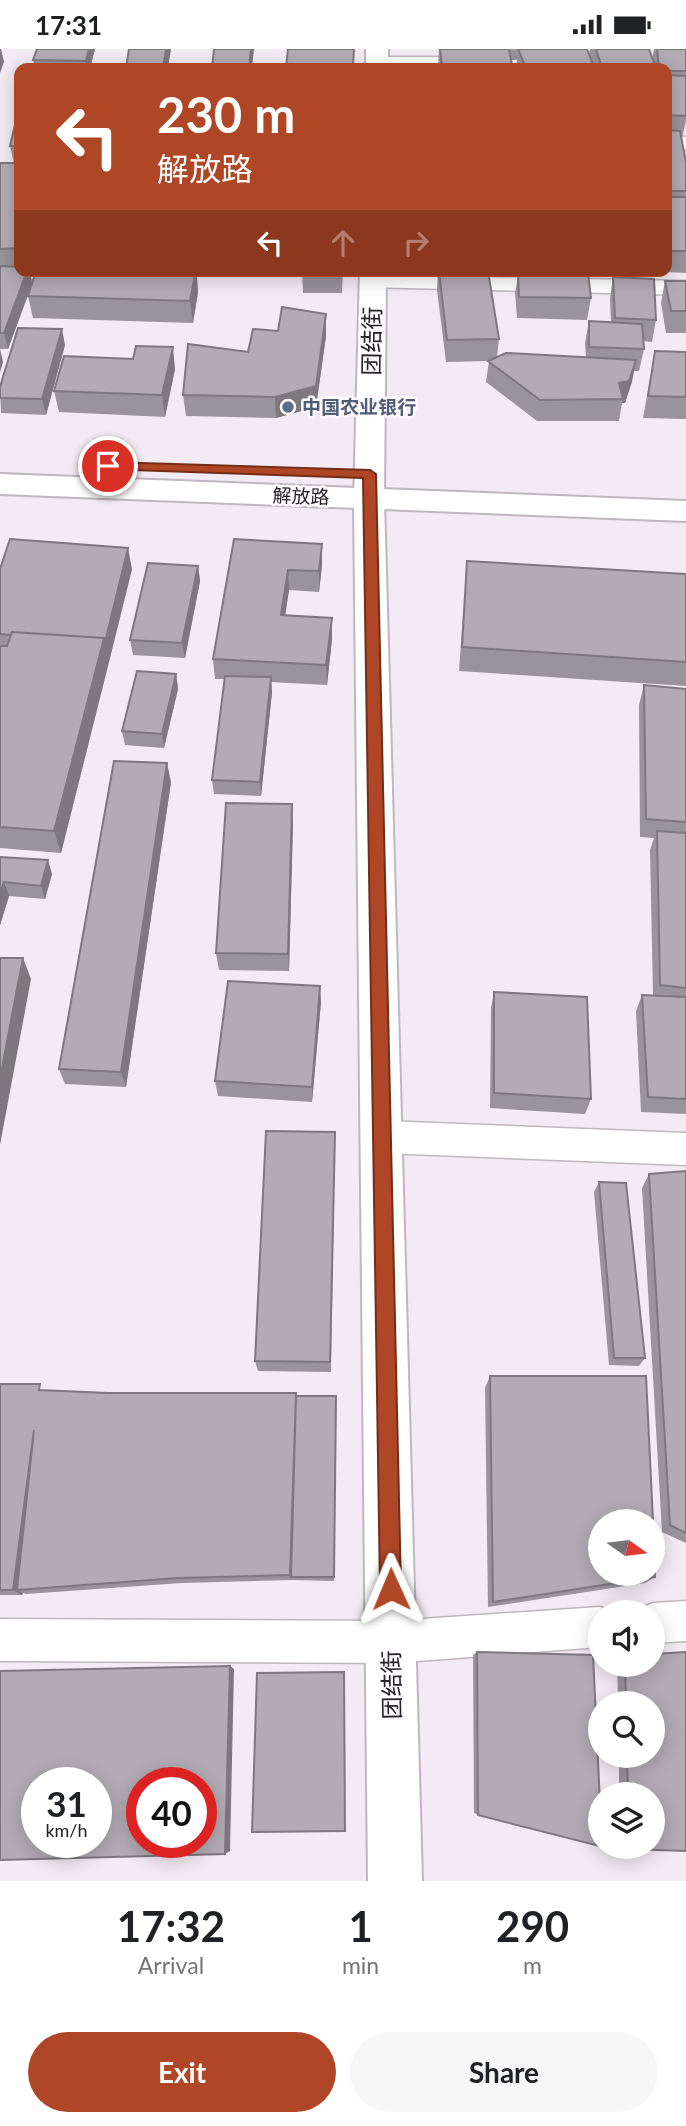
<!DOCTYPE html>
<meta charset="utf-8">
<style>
body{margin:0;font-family:Lato,"Noto Sans SC",sans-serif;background:#f6f6f6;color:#202124;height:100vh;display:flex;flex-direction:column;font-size:26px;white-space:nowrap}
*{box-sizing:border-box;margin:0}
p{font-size:23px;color:#757577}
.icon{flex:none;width:38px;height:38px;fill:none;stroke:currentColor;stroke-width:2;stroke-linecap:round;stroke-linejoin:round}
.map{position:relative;height:1832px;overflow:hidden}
.side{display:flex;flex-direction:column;background:#fff;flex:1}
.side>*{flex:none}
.guide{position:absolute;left:14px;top:14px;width:658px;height:214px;border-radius:14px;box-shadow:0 4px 18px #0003;background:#af4727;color:#fff;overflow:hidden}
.needle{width:46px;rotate:104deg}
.controls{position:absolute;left:588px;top:1460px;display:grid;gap:14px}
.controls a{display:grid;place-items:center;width:77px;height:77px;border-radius:50%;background:#fff;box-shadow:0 4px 18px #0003;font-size:35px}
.speed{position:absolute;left:21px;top:1718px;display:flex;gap:14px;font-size:35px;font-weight:700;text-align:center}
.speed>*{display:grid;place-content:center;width:91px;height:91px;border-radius:50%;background:#fff;box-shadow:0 4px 18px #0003;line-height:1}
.speed small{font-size:18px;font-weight:400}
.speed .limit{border:10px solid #d22;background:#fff;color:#111}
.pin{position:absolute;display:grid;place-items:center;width:60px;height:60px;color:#fff;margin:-30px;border:4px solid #fff;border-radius:50%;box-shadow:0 2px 7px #0007}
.me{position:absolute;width:77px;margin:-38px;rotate:359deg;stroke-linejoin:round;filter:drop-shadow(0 0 5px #0008)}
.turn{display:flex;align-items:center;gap:24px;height:147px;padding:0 28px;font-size:32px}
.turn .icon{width:91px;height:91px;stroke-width:2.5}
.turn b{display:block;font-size:49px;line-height:60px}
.lanes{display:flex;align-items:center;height:66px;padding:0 28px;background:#0003;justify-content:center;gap:35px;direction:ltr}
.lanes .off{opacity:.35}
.eta{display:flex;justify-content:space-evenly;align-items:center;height:119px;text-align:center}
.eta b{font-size:42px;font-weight:700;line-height:49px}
.cta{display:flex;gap:14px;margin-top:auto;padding:14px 28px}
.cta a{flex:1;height:80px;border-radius:42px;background:#af4727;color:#fff;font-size:28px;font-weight:700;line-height:80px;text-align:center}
.cta a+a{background:#f6f6f6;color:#202124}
.status{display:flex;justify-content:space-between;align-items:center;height:49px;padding:0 35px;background:#fff;direction:ltr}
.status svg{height:19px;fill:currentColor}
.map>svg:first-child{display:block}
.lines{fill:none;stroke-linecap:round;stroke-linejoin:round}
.minor-casing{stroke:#bfb7bf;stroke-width:3}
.tertiary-casing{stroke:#bfb7bf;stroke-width:4}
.primary-casing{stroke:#bfb7bf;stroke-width:4}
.minor{fill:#fff;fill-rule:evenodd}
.tertiary{fill:#fff;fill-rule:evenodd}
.primary{fill:#fff;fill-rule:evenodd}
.wall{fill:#99939b}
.shaded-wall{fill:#7d787e}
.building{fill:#b2abb4;stroke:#7d787e;stroke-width:2;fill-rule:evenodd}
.route{fill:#af4727;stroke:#722e19;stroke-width:2}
.service-dot{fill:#5c6f8a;stroke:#fffaff;stroke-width:2.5}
.labels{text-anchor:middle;stroke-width:5;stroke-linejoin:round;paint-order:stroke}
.far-service-label{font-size:19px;font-weight:bold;fill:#4e5e75;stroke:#fffaff;text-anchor:start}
.far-street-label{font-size:19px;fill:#252225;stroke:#fffaff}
.street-label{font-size:23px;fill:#252225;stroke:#fffaff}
</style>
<div class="status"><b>17:31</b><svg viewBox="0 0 49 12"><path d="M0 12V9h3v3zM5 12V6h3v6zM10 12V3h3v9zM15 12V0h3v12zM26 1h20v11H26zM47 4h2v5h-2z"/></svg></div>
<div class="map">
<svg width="686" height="1832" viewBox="0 0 686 1832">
<rect width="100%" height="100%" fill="#f3ebf3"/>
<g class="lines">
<g class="minor-casing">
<path id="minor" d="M529 4H557L566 10C556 20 532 16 517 19H376L368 14 377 8H515Z
M667 87 686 88V100L667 99Z
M373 226 686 232V246L365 238 362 233Z
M383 1072 686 1084V1116L383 1104 371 1099 366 1088 371 1077Z
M686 1552V1592L653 1594V1563H637L639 1560 653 1554Z
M600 1558 613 1563H600V1598L391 1614 0 1612V1570L391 1572Z"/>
</g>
<g class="tertiary-casing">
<path id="tertiary" d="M366 0H388V19H366Z
M360 222H386L384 450 422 1832H368L354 450Z"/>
</g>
<g class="primary-casing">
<path id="primary" d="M0 425 686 452V472L0 445Z"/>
</g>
<use href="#minor" class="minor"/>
<use href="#tertiary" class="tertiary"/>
<use href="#primary" class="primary"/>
</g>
<path class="wall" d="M95 0 90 19H35L33 11Z
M439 0H587L589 6 590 0H649L652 10 654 0H686V72L682 89 686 113V224L666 223V222L667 19H516L517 11H511L512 19H414H438Z
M19 58V222H30L32 234 36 222H234L233 226H197L198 243 193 274 33 269 28 247 32 236 8 300H0V115L14 114 10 97Z
M302 222H343L342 244H303Z
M438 222H538L591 249 587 271 517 269 515 244 518 227H489L499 290 497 308 586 309 585 294 589 272 611 273 610 250 613 228 656 271 652 293 643 292 644 300 639 322H634L625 354H622L619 372H537L486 333 489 312 446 313 437 241Z
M549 222H588V224Z
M606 222H653V224H607Z
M665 232H686V284H666L661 254Z
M326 265V287L316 358 276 369 186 367 183 346 278 282Z
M65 296 46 366 1 364 0 338Z
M655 302 686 303V370L643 369Z
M175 320 165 368 59 363 54 342Z
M234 490 322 516 319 543 289 541 285 566 332 590 327 636 271 633 272 643 261 747 214 745 212 731 225 630H215L213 610Z
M467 512 686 525V637L459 622Z
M198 517 200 532 185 609 133 606 130 591Z
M0 520H132L61 804 0 799Z
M176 625 178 640 164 699 125 696 122 682Z
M644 636 686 640V1065L641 1063 636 962 642 946H653L650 801 654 789 640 788 639 656Z
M171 733 126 1038 65 1035 59 1020Z
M293 773 289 922 219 921 216 904Z
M0 808 52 825 45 850 9 847 0 876Z
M494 943 591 1050 585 1065 490 1059 491 959Z
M321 953 312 1053 218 1047 215 1032Z
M335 1083 331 1323 258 1322 255 1312Z
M686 1122V1494L662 1483 642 1139 649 1125Z
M599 1133 645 1309 639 1317 609 1316 594 1143Z
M490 1327 655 1528 645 1534 488 1558 485 1339Z
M0 1335 45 1342 336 1347 334 1532 292 1531 182 1534 26 1545 23 1544 22 1546H0Z
M477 1603 478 1766 474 1764 473 1606Z
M686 1603V1802L629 1800 621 1797H653V1745H619V1706H653V1654H618L617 1615H653V1605Z"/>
<path class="shaded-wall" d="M0 0H1L4 13 0 24Z
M89 0H95L90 19H87L86 12Z
M166 0H171L168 19H163Z
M251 0H254L252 19H249Z
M27 222H30L32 234 8 300 4 284Z
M196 222 198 243 193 274 190 252Z
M326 265V287L316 358 276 369 275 348Z
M62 280 65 296 46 366 42 350Z
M173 298 175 320 165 368 162 346Z
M0 300 3 313 0 323Z
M636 311 632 333 625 354H622L623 350 619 334Z
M322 495V516L319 543V522Z
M128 499 132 520 109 613 105 593Z
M198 517 200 532 185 609 182 594Z
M288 521 289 541 282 587 281 566Z
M332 569V590L327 636 326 616Z
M104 589 109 613 61 804 54 782Z
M176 625 178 640 164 699 162 685Z
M271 628 272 643 261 747 260 733Z
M167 714 171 733 126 1038 121 1023Z
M292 755 293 773 289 922 288 905Z
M48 811 52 825 45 850 41 837Z
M4 833 9 847 0 876V845Z
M23 909 31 930 0 1096V1029Z
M320 937 321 953 312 1053V1038Z
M34 1381 17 1541 23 1544 22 1546 13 1541Z
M230 1617 234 1620 230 1802 225 1805Z"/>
<path class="building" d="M37 0H89L86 12 33 11Z
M129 0H166L163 19H126Z
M214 0H251L249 19H212Z
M288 0H354L353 19H286Z
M440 0H509L512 16 442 17Z
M518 0H587L594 19H526Z
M596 0H649L656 19H602Z
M657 0H686V22H667V19H659Z
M414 18 456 19H414Z
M667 26 686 27V67L667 66Z
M19 58V97H10Z
M667 81 680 82 686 113V142H667Z
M0 114H19V199L0 200Z
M667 148H686V202H671L667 175Z
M0 217 19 218V222H27L4 284H0Z
M36 222H196L190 252 28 247Z
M439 222H488L499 290 447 291Z
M518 223 588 224 591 249 519 248Z
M613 228 654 230 656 271 615 269Z
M665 232H686V262H671Z
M282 258 326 265 316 337 275 348 183 346 188 295 248 303 253 280 278 282Z
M589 272 642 275 644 300 589 298Z
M18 279 62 280 42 350 0 349V338Z
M136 297 173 298 162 346 54 342 64 307 133 310Z
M655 302 686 303V348L648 347Z
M506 304 636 311 629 332 619 334 623 350 540 351 488 312Z
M10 490 128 499 105 593 104 589 12 583 11 586 0 585V520Z
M234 490 322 495 319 522 288 521 281 566 332 569 326 616 213 610Z
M467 512 686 525V613L462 598Z
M148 514 198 517 182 594 130 591Z
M12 583 104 589 54 782 0 778V597H7Z
M137 622 176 625 162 685 122 682Z
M225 627 271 628 260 733 212 731Z
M644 636 686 640V773L646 770Z
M114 712 167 714 121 1023 59 1020Z
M226 754 292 755 288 905 216 904Z
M657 782 686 784V939L660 936Z
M0 808 48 811 41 837 4 833 0 845Z
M0 909H23L0 1029Z
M228 932 320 937 312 1038 215 1032Z
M494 943 587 948 591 1050 494 1044Z
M642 946 686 948V1050L648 1048Z
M266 1082 335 1083 330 1313 255 1312Z
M686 1122V1484L670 1476 649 1125Z
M599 1133 626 1134 645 1309H614Z
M490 1327H646L653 1472H600V1524H653V1473L655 1528 493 1553Z
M0 1335H40L39 1341 108 1344H296L290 1526 178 1529 17 1541 34 1381 13 1541H0Z
M296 1347H336L334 1528H291Z
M477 1603 593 1606 600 1754V1797H602L603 1798 478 1766Z
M686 1603V1802L629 1800V1797H653V1745H628L627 1706H653V1654H626L625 1615H653V1605Z
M230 1617 225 1805 0 1811V1622ZM37 1734H96V1794H37ZM142 1734H201V1794H142Z
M344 1623 345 1782 252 1783 257 1624Z"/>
<path class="route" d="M108 413 370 421 376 425 401 1540 398 1547 391 1550 383 1547 380 1540 363 429 103 420 102 417Z"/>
<circle class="service-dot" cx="288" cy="358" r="7"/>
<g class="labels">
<g class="far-service-label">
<text x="302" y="365">中国农业银行</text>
</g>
<g class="far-street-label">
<text transform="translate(301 447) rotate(2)" y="7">解放路</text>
</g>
<g class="street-label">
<text transform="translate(372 292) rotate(-89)" y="8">团结街</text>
<text transform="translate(392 1636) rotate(-91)" y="8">团结街</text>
</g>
</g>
</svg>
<div class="controls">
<a><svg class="needle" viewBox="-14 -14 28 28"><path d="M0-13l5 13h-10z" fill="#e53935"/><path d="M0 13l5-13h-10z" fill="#757577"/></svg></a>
<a><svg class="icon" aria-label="sound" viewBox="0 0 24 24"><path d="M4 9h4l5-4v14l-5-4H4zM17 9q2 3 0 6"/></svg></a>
<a><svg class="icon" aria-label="search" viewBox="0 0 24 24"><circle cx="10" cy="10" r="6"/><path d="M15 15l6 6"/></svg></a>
<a><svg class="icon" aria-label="layers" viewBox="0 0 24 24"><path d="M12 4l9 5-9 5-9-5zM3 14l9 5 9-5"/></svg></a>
</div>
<div class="speed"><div>31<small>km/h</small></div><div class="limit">40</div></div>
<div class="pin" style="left:108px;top:417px;background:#d93025"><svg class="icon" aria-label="arrive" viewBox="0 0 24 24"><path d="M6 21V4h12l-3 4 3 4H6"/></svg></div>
<svg class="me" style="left:391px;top:1540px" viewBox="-20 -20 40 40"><path d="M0-17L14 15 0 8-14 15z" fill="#af4727" stroke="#fff" stroke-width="4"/></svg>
<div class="guide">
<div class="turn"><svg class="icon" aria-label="left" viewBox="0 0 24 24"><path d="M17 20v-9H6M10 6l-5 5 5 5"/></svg><div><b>230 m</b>解放路</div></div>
<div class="lanes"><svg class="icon" aria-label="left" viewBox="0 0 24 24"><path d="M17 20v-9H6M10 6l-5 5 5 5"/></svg><svg class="icon off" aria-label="ahead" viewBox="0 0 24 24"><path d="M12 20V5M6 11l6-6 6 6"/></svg><svg class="icon off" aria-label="right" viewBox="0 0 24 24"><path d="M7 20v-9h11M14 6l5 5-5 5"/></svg></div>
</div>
</div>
<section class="side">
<div class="eta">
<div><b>17:32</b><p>Arrival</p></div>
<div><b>1</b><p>min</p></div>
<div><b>290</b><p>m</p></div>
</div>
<div class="cta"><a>Exit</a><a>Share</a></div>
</section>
